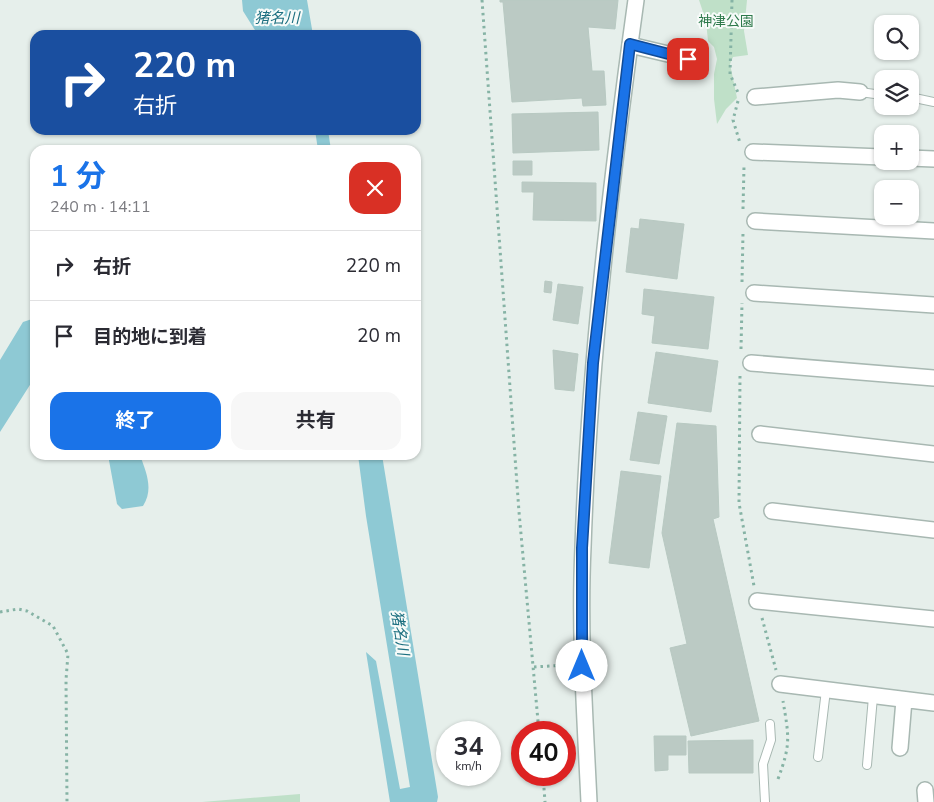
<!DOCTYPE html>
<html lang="ja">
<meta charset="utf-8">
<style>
body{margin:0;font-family:"Nunito Sans","Noto Sans JP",sans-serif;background:#f7f7f7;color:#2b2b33;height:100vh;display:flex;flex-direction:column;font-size:19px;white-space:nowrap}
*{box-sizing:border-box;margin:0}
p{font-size:16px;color:#7c7c81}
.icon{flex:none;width:28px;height:28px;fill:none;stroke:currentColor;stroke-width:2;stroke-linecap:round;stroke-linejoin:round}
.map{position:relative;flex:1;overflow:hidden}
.side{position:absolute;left:30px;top:145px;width:391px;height:315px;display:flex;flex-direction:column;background:#fff;border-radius:15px;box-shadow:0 1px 4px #0004}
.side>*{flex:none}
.hud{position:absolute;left:30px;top:30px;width:391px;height:105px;border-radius:15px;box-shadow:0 1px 4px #0004;background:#1a4fa0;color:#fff;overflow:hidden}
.fabs{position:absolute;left:874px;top:15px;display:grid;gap:10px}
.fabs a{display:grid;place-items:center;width:45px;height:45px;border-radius:10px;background:#fff;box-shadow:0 1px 4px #0004;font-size:25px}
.speed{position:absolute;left:436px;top:721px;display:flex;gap:10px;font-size:25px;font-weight:700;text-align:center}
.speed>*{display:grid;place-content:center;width:65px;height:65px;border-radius:50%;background:#fff;box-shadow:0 1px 4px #0004;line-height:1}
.speed small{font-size:12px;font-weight:400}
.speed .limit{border:8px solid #d22;background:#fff;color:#111}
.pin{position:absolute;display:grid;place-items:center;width:42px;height:42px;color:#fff;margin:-21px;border-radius:10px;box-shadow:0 2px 8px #0006}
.me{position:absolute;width:55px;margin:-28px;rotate:0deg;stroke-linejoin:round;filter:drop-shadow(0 0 4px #0008)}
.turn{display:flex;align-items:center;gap:18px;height:105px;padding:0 20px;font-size:22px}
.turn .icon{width:65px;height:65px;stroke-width:2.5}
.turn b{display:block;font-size:35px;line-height:42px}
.round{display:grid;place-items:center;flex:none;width:52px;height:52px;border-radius:15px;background:#f7f7f7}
.head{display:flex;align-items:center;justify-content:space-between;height:85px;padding:0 20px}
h1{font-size:30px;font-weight:700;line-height:38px;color:#1a73e8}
.button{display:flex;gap:10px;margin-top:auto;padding:10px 20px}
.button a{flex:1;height:58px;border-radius:15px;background:#1a73e8;color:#fff;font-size:20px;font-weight:700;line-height:58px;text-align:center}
.button a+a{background:#f7f7f7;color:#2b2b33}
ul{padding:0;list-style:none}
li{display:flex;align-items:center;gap:15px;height:70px;padding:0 20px;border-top:1px solid #e1e1e2}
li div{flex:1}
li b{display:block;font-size:19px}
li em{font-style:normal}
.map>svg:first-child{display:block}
.green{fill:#bfe0c8}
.water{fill:#8ec9d4}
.building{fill:#bbcac4;stroke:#b8c9c2}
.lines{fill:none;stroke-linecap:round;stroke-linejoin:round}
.service-casing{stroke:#a8b8b2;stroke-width:10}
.minor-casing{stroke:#a8b8b2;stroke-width:18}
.tertiary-casing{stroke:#a8b8b2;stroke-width:18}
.path{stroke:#86b3a5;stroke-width:3;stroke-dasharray:2.5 4;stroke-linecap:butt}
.service{stroke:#fff;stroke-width:8}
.minor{stroke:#fff;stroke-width:15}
.tertiary{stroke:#fff;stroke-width:15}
.route-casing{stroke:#114b97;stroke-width:12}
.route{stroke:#1a73e8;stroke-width:9}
.labels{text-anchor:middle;stroke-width:4;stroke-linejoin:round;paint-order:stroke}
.park-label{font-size:14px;fill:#2d7a4b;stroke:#f7fbf9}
.water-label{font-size:15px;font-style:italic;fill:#1c6f80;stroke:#f7fbf9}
</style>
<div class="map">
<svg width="934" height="802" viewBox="0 0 934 802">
<rect width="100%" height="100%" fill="#e6efeb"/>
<path class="green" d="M699 0H747L744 31 748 55 733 57 730 64 737 98 726 109 717 124 714 99V74L717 59 714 47 708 41 706 21Z
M300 794V802H202Z"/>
<path class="water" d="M242 0H307L313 35H258L243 11Z
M315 130H328L331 150H318Z
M35 318V377L0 432V360L23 322Z
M108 455H140C146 472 154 489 143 506L122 509 117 504Z
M358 455H382L438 797 437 802H390L366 652 376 661 400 789 410 787 366 516Z"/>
<path class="building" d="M500 0H618L615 29 588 27 592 71H604L606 105 583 106 582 98 512 102 503 2H500Z
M598 112 599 150 513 153 512 114Z
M513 161H532V175H513Z
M522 182 596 183V221L533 220 534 192H522Z
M640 219 684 224 677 279 626 272 631 228 639 229Z
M545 281 552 282 551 293 544 292Z
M558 284 583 287 578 324 553 320Z
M644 289 714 297 708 349 652 343 655 316 642 314Z
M553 350 578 354 574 391 555 389Z
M656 352 718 361 711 412 648 403Z
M638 412 667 416 659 464 630 460Z
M677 423 716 426 719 517 713 519 759 721 691 736 670 648 687 644 662 533Z
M621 471 661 476 649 568 609 563Z
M654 736H686V755H668V770L655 771Z
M753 740V773H689L688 741Z"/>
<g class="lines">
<g class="service-casing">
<path id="service" d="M860 92 882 95
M910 97 934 102
M818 757 826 690
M867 765 873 697
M765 802 763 764 771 740 770 724"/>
</g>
<g class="minor-casing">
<path id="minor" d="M630 45 689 59
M755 97 838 90 860 92
M753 152 882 157
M910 158 934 159
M755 221 934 231
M754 293 934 305
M751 363 934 378
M760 434 934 454
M772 511 934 530
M757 601 934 619
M780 684 934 703
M900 748 904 700
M925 790 926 802"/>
</g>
<g class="tertiary-casing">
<path id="tertiary" d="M589 802C585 717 579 632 583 547 589 365 611 181 636 0"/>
</g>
<path class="path" d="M482 0 519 512 539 732
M732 0 730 74 739 95
M738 101 733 120 740 143
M743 209 744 166
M742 282 743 233
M741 349 742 303
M740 376 739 503 754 586
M0 612 18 609 27 611 53 626 68 654 66 680 67 802
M762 618 776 670
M534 667 568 665
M543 775 545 802
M778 779C791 744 789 737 783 701"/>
<use href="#service" class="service"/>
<use href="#minor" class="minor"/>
<use href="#tertiary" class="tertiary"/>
</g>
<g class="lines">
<g class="route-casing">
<path id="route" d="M582 666V548L593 363 630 44 688 59"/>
</g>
<use href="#route" class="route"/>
</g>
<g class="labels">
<g class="park-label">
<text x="726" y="26">神津公園</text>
</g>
<g class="water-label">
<text x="277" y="23">猪名川</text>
<text transform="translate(400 633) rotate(81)" y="5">猪名川</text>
</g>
</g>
</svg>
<div class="fabs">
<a><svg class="icon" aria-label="search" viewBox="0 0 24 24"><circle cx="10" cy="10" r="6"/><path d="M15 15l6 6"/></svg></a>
<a><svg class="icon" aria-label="layers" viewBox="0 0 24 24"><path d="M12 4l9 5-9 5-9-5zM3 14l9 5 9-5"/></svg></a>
<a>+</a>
<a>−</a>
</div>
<div class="speed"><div>34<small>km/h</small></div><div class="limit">40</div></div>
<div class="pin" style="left:688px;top:59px;background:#d93025"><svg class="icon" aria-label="arrive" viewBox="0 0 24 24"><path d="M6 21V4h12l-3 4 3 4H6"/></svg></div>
<svg class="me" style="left:582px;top:666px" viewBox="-20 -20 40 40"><circle r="19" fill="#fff"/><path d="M0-13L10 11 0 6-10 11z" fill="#1a73e8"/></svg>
<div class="hud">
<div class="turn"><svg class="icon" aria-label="right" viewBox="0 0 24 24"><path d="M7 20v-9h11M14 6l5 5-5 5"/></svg><div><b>220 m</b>右折</div></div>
</div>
<section class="side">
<div class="head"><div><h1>1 分</h1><p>240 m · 14:11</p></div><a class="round" style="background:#d93025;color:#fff"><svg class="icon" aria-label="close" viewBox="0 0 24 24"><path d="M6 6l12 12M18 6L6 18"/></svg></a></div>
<ul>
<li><svg class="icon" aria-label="right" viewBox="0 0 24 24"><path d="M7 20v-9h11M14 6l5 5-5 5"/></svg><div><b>右折</b></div><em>220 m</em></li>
<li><svg class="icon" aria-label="arrive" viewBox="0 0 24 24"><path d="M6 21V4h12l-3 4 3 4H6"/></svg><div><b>目的地に到着</b></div><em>20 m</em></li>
</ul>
<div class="button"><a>終了</a><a>共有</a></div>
</section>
</div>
